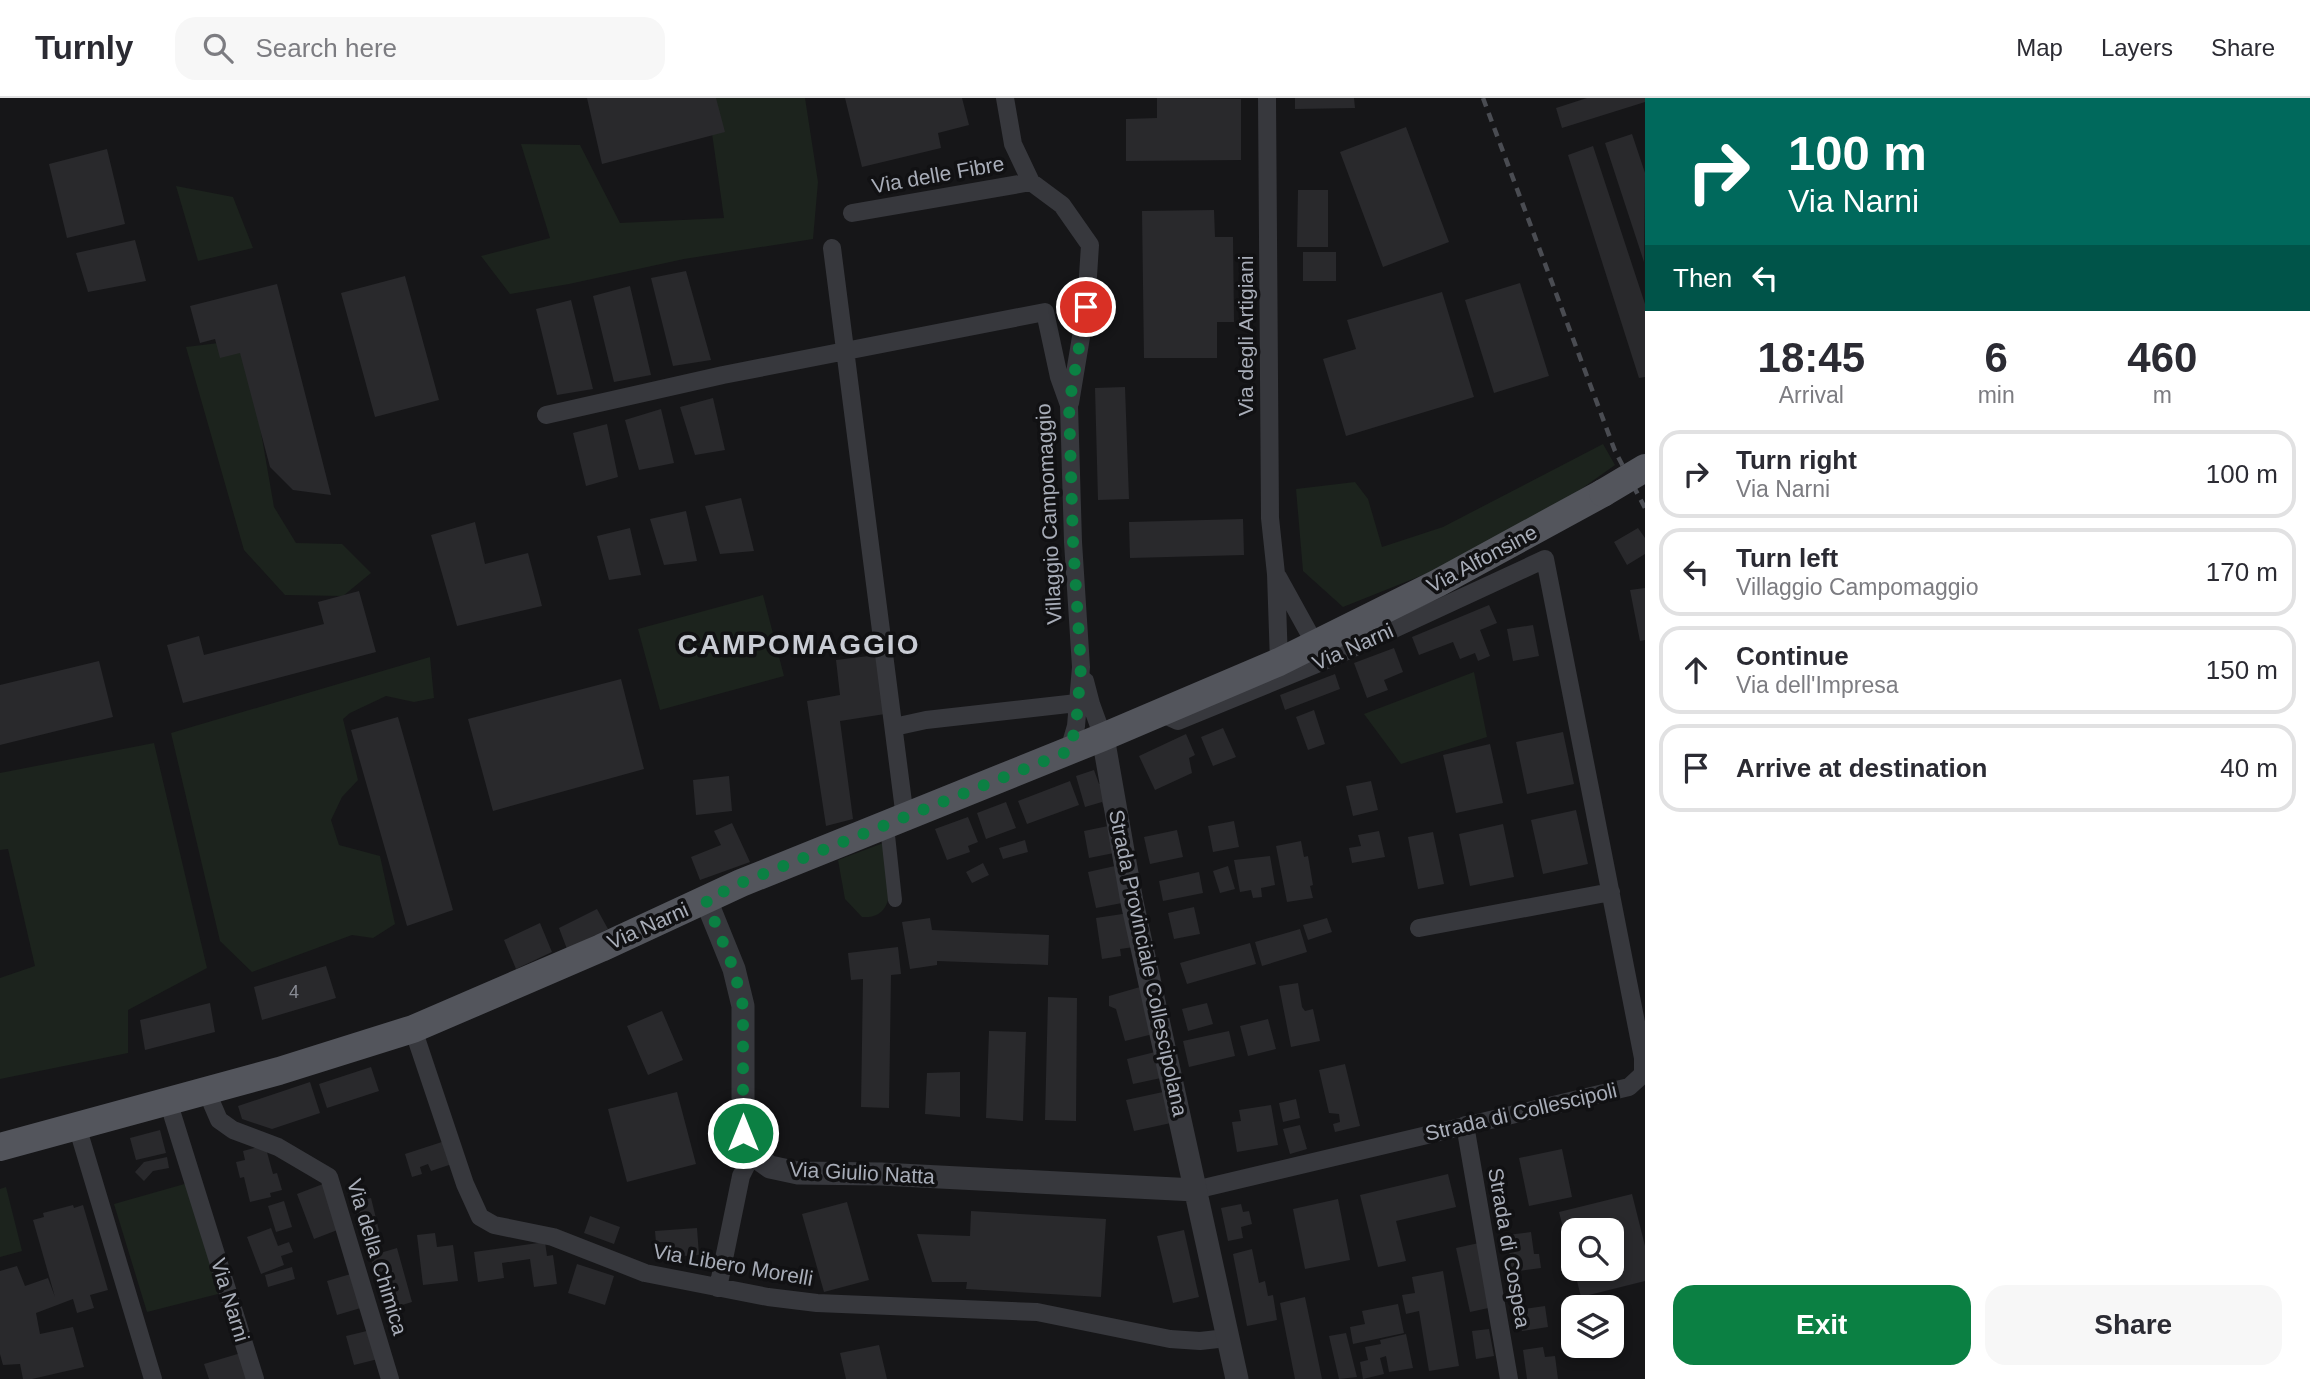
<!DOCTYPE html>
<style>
body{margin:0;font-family:Helvetica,sans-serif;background:#f7f7f7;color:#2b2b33;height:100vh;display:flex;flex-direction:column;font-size:26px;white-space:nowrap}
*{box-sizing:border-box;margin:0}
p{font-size:23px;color:#7c7c81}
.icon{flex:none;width:38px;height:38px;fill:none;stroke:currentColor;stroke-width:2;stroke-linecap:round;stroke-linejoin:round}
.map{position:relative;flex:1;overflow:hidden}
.details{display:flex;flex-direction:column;background:#fff;width:665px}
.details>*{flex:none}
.banner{background:#00695c;color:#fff;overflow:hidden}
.tools{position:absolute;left:1561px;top:1120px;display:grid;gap:14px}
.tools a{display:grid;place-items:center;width:63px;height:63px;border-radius:14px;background:#fff;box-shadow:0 4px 10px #0003;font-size:35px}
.pin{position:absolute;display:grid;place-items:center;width:60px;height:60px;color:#fff;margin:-30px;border:4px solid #fff;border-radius:50%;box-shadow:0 2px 7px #0007}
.me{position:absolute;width:77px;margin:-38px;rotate:0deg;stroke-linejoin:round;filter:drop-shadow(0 0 5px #0008)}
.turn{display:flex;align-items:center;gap:24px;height:147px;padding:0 28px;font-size:32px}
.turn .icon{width:91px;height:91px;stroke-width:2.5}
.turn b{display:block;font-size:49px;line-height:60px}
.then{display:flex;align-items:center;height:66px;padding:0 28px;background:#0003;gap:14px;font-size:26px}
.eta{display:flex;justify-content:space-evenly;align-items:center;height:119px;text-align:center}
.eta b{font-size:42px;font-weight:600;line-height:49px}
.primary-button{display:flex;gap:14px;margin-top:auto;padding:14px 28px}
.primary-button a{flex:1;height:80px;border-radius:21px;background:#0b8043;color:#fff;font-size:28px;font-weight:600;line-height:80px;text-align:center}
.primary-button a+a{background:#f7f7f7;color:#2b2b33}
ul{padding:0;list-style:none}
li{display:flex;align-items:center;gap:21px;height:88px;margin:0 14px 10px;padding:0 14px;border:4px solid #e1e1e2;border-radius:21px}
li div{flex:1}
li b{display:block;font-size:26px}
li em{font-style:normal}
header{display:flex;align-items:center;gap:42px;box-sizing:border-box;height:98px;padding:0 35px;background:#fff;border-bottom:2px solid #e1e1e2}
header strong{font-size:33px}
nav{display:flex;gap:38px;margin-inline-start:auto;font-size:24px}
.search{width:490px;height:63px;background:#f7f7f7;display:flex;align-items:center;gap:18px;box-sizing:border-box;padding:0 24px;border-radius:21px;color:#7c7c81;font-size:26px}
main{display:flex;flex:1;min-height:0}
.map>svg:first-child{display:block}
.green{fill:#1c231d}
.building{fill:#29292c}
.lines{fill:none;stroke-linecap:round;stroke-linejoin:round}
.pedestrian{stroke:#37383d;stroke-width:14}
.minor{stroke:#37383d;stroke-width:18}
.tertiary{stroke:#37383d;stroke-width:23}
.primary{stroke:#53555c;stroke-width:28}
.rail{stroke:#4a4c52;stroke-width:4.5;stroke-dasharray:9 7;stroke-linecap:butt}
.primary-bridge{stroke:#53555c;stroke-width:28}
.route{stroke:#0b8043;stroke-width:12;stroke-dasharray:0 21.6}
.labels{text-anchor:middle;stroke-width:7;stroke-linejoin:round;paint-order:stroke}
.number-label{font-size:18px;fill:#888b94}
.street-label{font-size:21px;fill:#a8adb8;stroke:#111113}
.district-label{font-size:28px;font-weight:bold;letter-spacing:2px;fill:#c9ccd4;stroke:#111113}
</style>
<header>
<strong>Turnly</strong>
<div class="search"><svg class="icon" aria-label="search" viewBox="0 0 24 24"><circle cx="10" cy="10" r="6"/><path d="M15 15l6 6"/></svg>Search here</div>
<nav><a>Map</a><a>Layers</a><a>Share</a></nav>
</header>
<main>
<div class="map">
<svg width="1645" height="1281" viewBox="0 0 1645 1281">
<rect width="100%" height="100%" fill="#161618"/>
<path class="green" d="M707 0H805L818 84 813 141 684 161 569 186 510 196 481 158 550 140 521 46 580 47 620 125 724 120Z
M176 88 233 99 253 150 198 163Z
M235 243 251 277 274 409 296 445 342 446 371 475 343 498 285 497 244 452 186 249Z
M1603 346 1615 367 1577 394 1438 471 1343 509 1303 473 1296 391 1355 384 1368 401 1382 449 1443 429Z
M763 497 784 578 660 612 638 531Z
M430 559 434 600 414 604 386 598 350 615 343 621 358 682 342 699 331 722 339 747 380 758 395 826 373 840 352 837 252 874 220 843 171 635Z
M1474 574 1487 639 1401 666 1364 616Z
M154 645 207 870 128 912V955L0 981V880L35 868 8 751 0 752V675Z
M886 744C888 769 902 822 862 819L845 801 838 762Z
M188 1085 218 1196 147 1214 114 1106Z
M6 1089 22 1153 0 1159V1091Z"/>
<path class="building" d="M587 0H716L725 34 602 66Z
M845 0H962L969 27 938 35 941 50 862 69Z
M1157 0 1241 1V62L1126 63V21L1157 20Z
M1295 0H1354L1355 10 1295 11Z
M1587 0H1645V4L1562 30 1556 10Z
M1406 29 1449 144 1383 169 1340 54Z
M1632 36 1645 75 1644 164 1605 45Z
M1593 48 1645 206V279L1639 280 1568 57Z
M107 51 125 126 67 140 49 66Z
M1298 92H1328V149H1297Z
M1214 112 1215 139H1233L1234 224H1217V260H1144L1142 113Z
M135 142 146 183 88 194 76 155Z
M1303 154H1336V183H1303Z
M686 173 711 262 673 268 651 180Z
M405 178 439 302 375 319 341 195Z
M1520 185 1549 278 1494 295 1465 202Z
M277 186 331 397 293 392 270 369 240 255 220 260 215 241 200 245 190 208Z
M630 188 651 277 614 284 593 198Z
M1442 194 1474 299 1346 338 1323 261 1356 251 1347 222Z
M571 202 593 291 557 297 536 211Z
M1125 289 1129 401 1098 402 1095 290Z
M713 300 725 352 695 357 680 309Z
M661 311 674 365 639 372 625 322Z
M607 326 618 379 586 388 573 335Z
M741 400 754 453 720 456 705 408Z
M686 413 697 463 664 467 650 421Z
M1243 421 1244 457 1130 460 1129 424Z
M475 424 485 466 528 455 542 508 457 528 431 437Z
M630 430 641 477 609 482 597 438Z
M1638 430 1645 440V456L1627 467 1614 444Z
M1645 490V542L1640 543 1630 492Z
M359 493 376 554 183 605 167 547 199 538 204 557 324 526 318 504Z
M1489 507 1497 525 1480 532 1490 558 1478 563 1475 555 1460 561 1453 544 1419 557 1412 539Z
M1533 527 1539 558 1513 563 1507 531Z
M1394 550 1403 574 1384 582 1388 592 1367 600 1354 565Z
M877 557 885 616 840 623 853 721 826 728 807 603 840 597 836 562Z
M99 563 113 619 0 647V587Z
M1335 576 1340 591 1285 612 1280 597Z
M621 581 644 671 493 713 468 621Z
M1314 612 1325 646 1308 652 1296 619Z
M398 619 453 812 407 828 351 632Z
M1223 630 1236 659 1213 668 1201 639Z
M1563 634 1574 686 1527 696 1516 644Z
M1186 636 1195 657 1189 660 1192 675 1155 692 1139 658Z
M1490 646 1503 705 1456 715 1443 657Z
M1094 672 1099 686 1107 683 1105 713 1102 704 1085 709 1076 678Z
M729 678 732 713 696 717 693 682Z
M1070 683 1079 707 1027 726 1018 703Z
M1371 683 1378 712 1353 718 1346 688Z
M1006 704 1016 730 986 741 977 715Z
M1576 712 1588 766 1543 776 1531 722Z
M968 719 978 744 968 748 970 754 947 762 935 731Z
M1234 723 1239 749 1213 754 1208 728Z
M732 725 750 764 700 782 691 759 721 747 714 733Z
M1503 726 1514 779 1470 788 1459 736Z
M1113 727 1119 754 1089 760 1084 733Z
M1177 732 1183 759 1150 766 1144 739Z
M1379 733 1385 759 1352 765 1349 750 1361 748 1358 737Z
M1433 734 1444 786 1418 791 1408 739Z
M1025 742 1028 754 1003 761 999 750Z
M1301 743 1304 759 1308 758 1313 787 1310 788 1313 800 1287 804 1276 748Z
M1270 758 1275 787 1261 790 1262 799 1253 800 1251 792 1240 794 1234 762Z
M983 765 989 777 972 785 966 774Z
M1115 768 1122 805 1096 810 1088 774Z
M1228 768 1235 791 1220 795 1213 773Z
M1199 774 1203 795 1163 803 1159 783Z
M1194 809 1200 836 1174 841 1168 815Z
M597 811 608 831 567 851 559 830Z
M1129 815 1134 849 1120 851 1121 858 1102 861 1096 820Z
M930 820 932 832 1049 837 1048 867 937 863V867L910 871 902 824Z
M1327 820 1332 834 1308 842 1303 827Z
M540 825 552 854 516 871 504 842Z
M1300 831 1307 854 1262 868 1255 844Z
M1250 845 1256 866 1187 886 1180 865Z
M898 849 901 876 891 877 889 1010 861 1009 863 881 851 882 848 855Z
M326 868 336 900 262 922 254 889Z
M1298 885 1302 909 1305 913 1313 911 1320 943 1291 949 1279 888Z
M1140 889 1153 936 1125 943 1116 911 1109 908V898Z
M1048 899 1077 900 1076 1023 1045 1022Z
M210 905 215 934 145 952 140 922Z
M1207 905 1213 926 1188 933 1182 911Z
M662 913 683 962 648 977 627 928Z
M1268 921 1276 951 1248 958 1240 928Z
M989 933 1026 934 1023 1023 986 1020Z
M1229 933 1235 958 1189 969 1183 943Z
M1155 954 1161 980 1133 986 1127 961Z
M1345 966 1360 1028 1335 1034 1333 1026 1340 1024 1339 1016 1329 1015 1319 972Z
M371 969 379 993 327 1010 319 986Z
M960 974V1019L925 1016 927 975Z
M310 984 320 1015 272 1031 242 1021 238 1008Z
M677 994 696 1066 627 1084 608 1011Z
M1163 994 1171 1025 1134 1033 1126 1002Z
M1296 1001 1300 1020 1283 1024 1279 1005Z
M1271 1007 1278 1047 1237 1054 1232 1024 1241 1023 1239 1012Z
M1300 1027 1307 1051 1290 1056 1283 1031Z
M160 1032 166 1055 136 1062 130 1040Z
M445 1043 452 1066 431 1073 428 1066 420 1069 422 1076 412 1079 405 1056Z
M265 1047 273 1076 277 1075 282 1092 270 1095 271 1099 250 1104 244 1079 240 1080 236 1064 245 1062 243 1053Z
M1562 1051 1572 1099 1529 1108 1519 1060Z
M167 1059 169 1070 153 1073 144 1083 135 1074 144 1064Z
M1448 1076 1456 1109 1396 1123 1406 1163 1378 1169 1360 1097Z
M323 1086 340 1131 314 1141 297 1096Z
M1632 1096 1645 1148V1183L1581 1199 1574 1171H1612V1132H1573L1572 1165 1559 1114Z
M371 1100 381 1141 364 1145 354 1104Z
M1338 1101 1350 1162 1305 1171 1293 1111Z
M284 1103 292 1129 276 1134 268 1108Z
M847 1104 869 1182 824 1194 802 1116Z
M1241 1106 1243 1114 1249 1113 1252 1126 1241 1129 1243 1140 1228 1143 1221 1110Z
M73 1107 74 1110 83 1107 108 1192 90 1197 94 1210 77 1215 73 1201 36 1215 40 1236 73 1229 84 1269 32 1281H23L20 1266 3 1267 0 1256V1173L17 1168 25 1188 48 1180 55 1199 33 1122 44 1119 43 1115Z
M971 1113 1106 1121 1101 1199 966 1191 967 1184H932L917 1136 970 1138Z
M590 1118 620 1129 614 1146 584 1135Z
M271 1130 278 1148 289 1144 293 1154 281 1158 284 1167 261 1176 247 1139Z
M697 1130 699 1157 668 1159 667 1144H656L655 1133Z
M1184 1132 1199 1199 1173 1205 1157 1138Z
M1531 1134 1534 1156H1539L1541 1170 1512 1174 1507 1137Z
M435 1135 437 1149 453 1147 458 1183 423 1187 417 1137Z
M545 1144 547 1158 553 1157 557 1186 534 1189 530 1161 502 1165 504 1180 478 1184 474 1154Z
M1479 1145 1493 1209 1470 1214 1456 1150Z
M397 1150 412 1204 386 1212 370 1158Z
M1252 1151 1259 1185 1265 1183 1268 1198 1273 1197 1277 1222 1247 1228 1233 1156Z
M577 1166 614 1178 605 1207 568 1195Z
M292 1169 295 1181 268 1189 265 1177Z
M1443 1173 1459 1268 1429 1273 1419 1213 1406 1216 1402 1197 1415 1195 1412 1179Z
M354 1175 364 1209 337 1217 327 1183Z
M1305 1199 1322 1281H1295L1280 1205Z
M1398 1206 1404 1235 1353 1246 1350 1229 1365 1226 1362 1213Z
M1545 1208 1548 1229 1522 1233 1518 1212Z
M1489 1231 1494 1258 1476 1261 1472 1233Z
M371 1232 378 1261 354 1267 346 1238Z
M1346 1235 1357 1279 1339 1281 1329 1238Z
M1406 1236 1413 1270 1389 1274 1386 1258 1380 1260 1384 1276 1363 1281 1360 1264 1368 1262 1365 1249 1381 1246 1380 1242Z
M879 1247 887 1281H846L840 1255Z
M1543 1249 1545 1259 1555 1258 1558 1281H1527L1523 1252Z
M241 1255 249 1281H209L204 1266Z"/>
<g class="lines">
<path class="pedestrian" d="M887 728 895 802"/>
<path class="minor" d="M1005 0 1013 46 1031 84 1062 107 1090 147 1086 209 1070 305
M1267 0 1270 420 1276 476 1279 564
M852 115 1031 84
M832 150 905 720
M546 317 723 277 1045 214 1059 279 1069 307 1073 444 1081 569 1076 628 1069 652
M1278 479 1315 546
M1085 583 1091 606 1103 639
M1158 614 1178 623 1329 561 1545 461 1643 960V976L1629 989 1195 1092
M894 629 926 622 1077 605
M1419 830 1611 794
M413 931 465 1086 480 1119 494 1127 553 1139 645 1175 768 1199 817 1205 1037 1214 1170 1241 1200 1243 1227 1240
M206 992 219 1022 233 1032 278 1049 329 1079 390 1281
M168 1003 255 1281
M1465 1027 1509 1281
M77 1028 153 1281
M718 1190 741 1078 752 1056"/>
<path class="tertiary" d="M1103 639 1132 804 1237 1281
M706 802 734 871 743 908V1035L752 1056 770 1069 798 1075 881 1076 1195 1092"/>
<path class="primary" d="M0 1049 279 973 413 931 601 850 741 785 1103 639 1279 564 1438 485 1603 395"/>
<path class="rail" d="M1483 0 1615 353 1645 410"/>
<path class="primary-bridge" d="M1603 395 1645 370"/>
</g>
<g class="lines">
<path class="route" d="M743 1035V908L734 872 706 802 741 785 1069 653 1076 628 1081 569 1073 444 1069 307 1086 209"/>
</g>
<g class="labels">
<g class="number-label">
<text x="294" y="900">4</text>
</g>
<g class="street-label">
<text transform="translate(938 77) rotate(-10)" y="7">Via delle Fibre</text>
<text transform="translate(1246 238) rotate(-90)" y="7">Via degli Artigiani</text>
<text transform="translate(1049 416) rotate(-93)" y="7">Villaggio Campomaggio</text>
<text transform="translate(1482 461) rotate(-28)" y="7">Via Alfonsine</text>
<text transform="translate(1353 549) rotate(-24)" y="7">Via Narni</text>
<text transform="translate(648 828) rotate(-24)" y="7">Via Narni</text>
<text transform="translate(1148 865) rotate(78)" y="7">Strada Provinciale Collescipolana</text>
<text transform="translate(1521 1014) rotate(-13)" y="7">Strada di Collescipoli</text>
<text transform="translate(862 1075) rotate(3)" y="7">Via Giulio Natta</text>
<text transform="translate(1509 1150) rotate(80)" y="7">Strada di Cospea</text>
<text transform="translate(377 1159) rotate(73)" y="7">Via della Chimica</text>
<text transform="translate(733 1167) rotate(10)" y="7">Via Libero Morelli</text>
<text transform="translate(230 1202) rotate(73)" y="7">Via Narni</text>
</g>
<g class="district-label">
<text x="799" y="556">CAMPOMAGGIO</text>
</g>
</g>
</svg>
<div class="tools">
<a><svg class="icon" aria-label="search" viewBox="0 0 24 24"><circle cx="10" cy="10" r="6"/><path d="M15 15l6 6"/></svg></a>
<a><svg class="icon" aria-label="layers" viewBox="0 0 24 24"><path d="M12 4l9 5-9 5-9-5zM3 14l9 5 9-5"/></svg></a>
</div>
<div class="pin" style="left:1086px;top:209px;background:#d93025"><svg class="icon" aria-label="arrive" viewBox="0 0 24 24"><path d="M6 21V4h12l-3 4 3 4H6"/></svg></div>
<svg class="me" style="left:743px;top:1035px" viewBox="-20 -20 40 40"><circle r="17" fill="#0b8043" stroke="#fff" stroke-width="3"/><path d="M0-11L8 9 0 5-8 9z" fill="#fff"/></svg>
</div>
<section class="details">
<div class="banner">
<div class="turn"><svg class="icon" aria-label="right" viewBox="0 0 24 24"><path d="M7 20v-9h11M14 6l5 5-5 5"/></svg><div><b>100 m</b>Via Narni</div></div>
<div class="then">Then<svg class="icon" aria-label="left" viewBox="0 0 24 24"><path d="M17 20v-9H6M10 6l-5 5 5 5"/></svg></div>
</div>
<div class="eta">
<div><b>18:45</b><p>Arrival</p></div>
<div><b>6</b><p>min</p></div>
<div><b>460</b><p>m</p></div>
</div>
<ul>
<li><svg class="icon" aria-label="right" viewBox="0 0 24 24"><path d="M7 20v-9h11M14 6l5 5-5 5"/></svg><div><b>Turn right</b><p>Via Narni</p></div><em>100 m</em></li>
<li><svg class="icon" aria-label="left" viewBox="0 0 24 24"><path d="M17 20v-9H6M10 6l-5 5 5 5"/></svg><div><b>Turn left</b><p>Villaggio Campomaggio</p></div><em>170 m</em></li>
<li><svg class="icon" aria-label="ahead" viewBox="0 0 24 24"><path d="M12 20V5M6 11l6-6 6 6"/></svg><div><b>Continue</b><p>Via dell'Impresa</p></div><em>150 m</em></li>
<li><svg class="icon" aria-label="arrive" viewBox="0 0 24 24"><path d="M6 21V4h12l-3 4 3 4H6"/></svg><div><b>Arrive at destination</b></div><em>40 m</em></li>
</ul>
<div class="primary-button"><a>Exit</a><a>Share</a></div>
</section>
</main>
